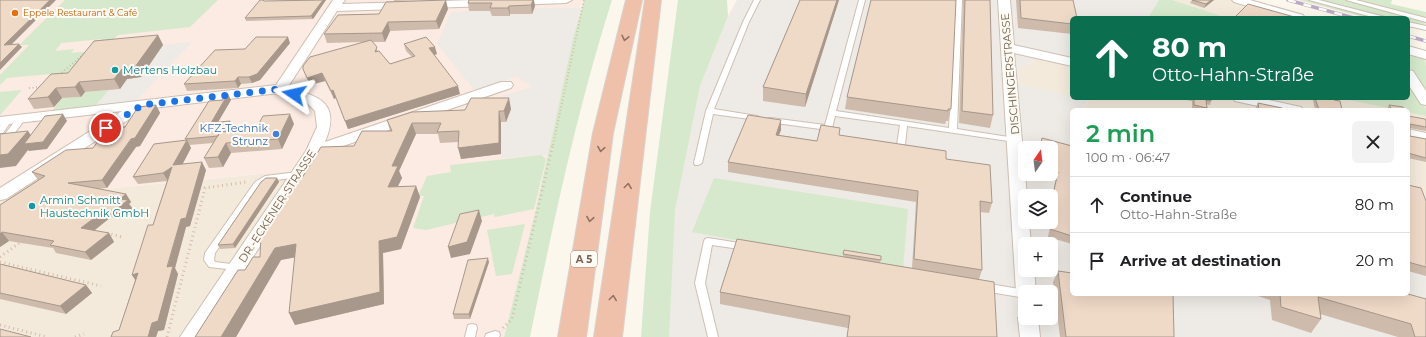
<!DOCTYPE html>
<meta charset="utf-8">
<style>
body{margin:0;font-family:Montserrat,sans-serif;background:#f2f2f2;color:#202124;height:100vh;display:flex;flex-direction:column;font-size:15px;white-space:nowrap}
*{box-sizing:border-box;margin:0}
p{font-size:13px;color:#757577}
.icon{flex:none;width:22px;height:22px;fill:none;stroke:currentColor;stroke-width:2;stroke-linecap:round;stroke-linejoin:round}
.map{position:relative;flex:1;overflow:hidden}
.details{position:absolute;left:1070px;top:108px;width:340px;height:188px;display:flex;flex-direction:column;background:#fff;border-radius:6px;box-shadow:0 4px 16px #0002}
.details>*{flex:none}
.top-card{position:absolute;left:1070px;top:16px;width:340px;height:84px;border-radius:6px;box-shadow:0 4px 16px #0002;background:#0b6e4f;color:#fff;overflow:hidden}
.needle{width:26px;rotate:14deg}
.fabs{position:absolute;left:1018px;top:141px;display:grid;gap:8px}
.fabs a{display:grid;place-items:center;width:40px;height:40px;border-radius:6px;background:#fff;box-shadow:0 4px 16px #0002;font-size:20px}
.pin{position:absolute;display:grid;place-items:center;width:34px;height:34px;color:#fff;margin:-17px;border:2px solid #fff;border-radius:50%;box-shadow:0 1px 4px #0007}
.me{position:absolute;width:44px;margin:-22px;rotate:281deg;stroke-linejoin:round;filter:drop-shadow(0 0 3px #0008)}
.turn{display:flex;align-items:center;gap:14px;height:84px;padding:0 16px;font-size:18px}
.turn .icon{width:52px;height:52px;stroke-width:2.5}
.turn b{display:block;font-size:28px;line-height:34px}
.round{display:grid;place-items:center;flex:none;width:42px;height:42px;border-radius:6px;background:#f2f2f2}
.headline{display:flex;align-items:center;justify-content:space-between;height:68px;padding:0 16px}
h1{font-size:24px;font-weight:600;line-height:30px;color:#1e9e55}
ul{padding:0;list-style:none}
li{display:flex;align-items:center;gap:12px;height:56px;padding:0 16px;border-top:1px solid #e0e0e0}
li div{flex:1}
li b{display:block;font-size:15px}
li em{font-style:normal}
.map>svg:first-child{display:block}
.residential{fill:#f3eadc}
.commercial{fill:#fbebe2}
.industrial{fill:#eeeae5;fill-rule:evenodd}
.green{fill:#d6e9cc;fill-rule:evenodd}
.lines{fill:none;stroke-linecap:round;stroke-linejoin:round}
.service-casing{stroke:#cec0b3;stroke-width:2}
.minor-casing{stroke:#cec0b3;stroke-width:2}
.motorway-casing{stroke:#d9d2ce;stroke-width:2}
.path-far1{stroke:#d5bda9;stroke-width:2;stroke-dasharray:1 2.5;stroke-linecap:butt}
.path{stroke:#d5bda9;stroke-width:3;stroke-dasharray:1 3.5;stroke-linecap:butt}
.service{fill:#fff;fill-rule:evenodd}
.minor{fill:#fff;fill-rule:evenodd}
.motorway{fill:#f0c1aa;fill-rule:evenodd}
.rail-casing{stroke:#bbabc6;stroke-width:3.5}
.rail{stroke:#fefbf4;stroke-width:2.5;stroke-dasharray:8;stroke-linecap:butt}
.wall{fill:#cebbab}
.shaded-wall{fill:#a7988b}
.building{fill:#efd9c7;stroke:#a7988b}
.oneway{stroke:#8e7363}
.route{stroke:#1a73e8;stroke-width:7;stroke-dasharray:0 12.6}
.food-dot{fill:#e8710a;stroke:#fefbf4;stroke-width:1.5}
.culture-dot{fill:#0f9aa8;stroke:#fefbf4;stroke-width:1.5}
.shop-dot{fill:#3f7fe0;stroke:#fefbf4;stroke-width:1.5}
.labels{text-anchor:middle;stroke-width:4;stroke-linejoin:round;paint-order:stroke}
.far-food-label{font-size:9px;fill:#c56008;stroke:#fefbf4;text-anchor:start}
.shield{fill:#fefbf4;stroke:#9f8e82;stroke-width:1}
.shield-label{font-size:10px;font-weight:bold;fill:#766051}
.culture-label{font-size:11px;fill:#0d838f;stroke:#fefbf4;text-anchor:start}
.street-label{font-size:11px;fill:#766051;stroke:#fefbf4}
.shop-label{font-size:11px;fill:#366cbe;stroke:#fefbf4;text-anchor:end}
</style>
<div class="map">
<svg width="1426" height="337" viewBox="0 0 1426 337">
<rect width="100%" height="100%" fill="#fcf7ed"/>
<path class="residential" d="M1159 0H1245L1306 18H1148Z
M1408 47 1426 53V193L1408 188V110H1081L1089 101 1078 98H1408Z
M1046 54 1072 59V97L1018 84 1020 69Z
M312 169 205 337H0V199Z"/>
<path class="commercial" d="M0 0H583L578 13 536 209 504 337H205L311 169 0 199Z"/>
<path class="industrial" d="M737 0H1159L1148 18H1072V59L1046 54 1020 69 1018 84 1089 100 1081 110H1072V294H1408V188L1426 193V337H648L700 86 728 16ZM1025 148H1051V174H1025ZM1025 196H1051V222H1025ZM1025 244H1051V270H1025ZM1025 292H1051V318H1025Z
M479 7 509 16 510 14 532 13 534 8H581L547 155 502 158 501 154V128L511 109 502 96 532 87 517 76 476 92 437 44 451 12 477 11Z
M192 42 135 102 95 106 109 90 120 89 127 79 141 77 163 45Z"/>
<path class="green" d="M65 0H218L190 27 118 35 87 63 61 83 51 74 7 78 0 85V75L29 45H19ZM102 39 94 51 71 53 74 49 55 51 63 41 62 43Z
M584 0H612C577 110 553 224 530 337H504L536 209 573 39Z
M678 0H727L728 16 700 86 675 210 669 337H641L650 212Z
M1159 0H1172L1227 18H1148Z
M1299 0H1392L1391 4 1426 12 1425 27 1410 23 1408 26V18H1367Z
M1409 53 1424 57 1426 66V93L1408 65Z
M1408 85 1426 109V116L1408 112V110H1398L1339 98H1408Z
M22 90 0 115V92Z
M109 90 95 106 52 111 62 98 81 97 85 92Z
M541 155 546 159 534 209 495 217 494 214 426 230 413 228 424 196H418L427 176 451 172 450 165Z
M714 178 908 209 903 270 692 232Z
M525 224 512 274 496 276 487 230Z"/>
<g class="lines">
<g class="service-casing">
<path id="service" d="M754 0H760L749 22 714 109 757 116 761 118 757 120 713 114 702 163 698 165H695L694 163 706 111 743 22Z
M859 0H865L836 111 949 128 956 0H962L957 129 1015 138 1019 140 1018 142H1015L907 126 905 145 901 147 897 145 900 125 835 116 832 128 828 130 768 122 767 120 768 118H771L825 125Z
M1309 0H1319L1385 17 1386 18H1376Z
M1346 0H1356L1426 18V22Z
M1408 22 1426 26V30L1408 26Z
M19 116H22L26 118 7 143H1L0 141 1 139Z
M5 118H8L12 120 3 133H0V126Z
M298 172 301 173 302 175 301 177 267 181 261 186 215 253 214 260 215 262 239 265 241 267 239 269 236 270 209 267 204 260 205 253 255 182 265 176Z
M708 238 746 244 749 245 751 247 749 249 746 250 712 245 705 283 718 337H708L695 283 704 241 705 239Z
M984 283 1025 290 1029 292H1025V298L984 291 981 289 979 287 981 285Z
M472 324 476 325 477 328 475 337H465L468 325Z
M495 331 499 332 500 335 499 337H485L486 334Z"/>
</g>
<g class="minor-casing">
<path id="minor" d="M333 0H345L342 4 475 0H492L496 3 490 6 337 11 288 87C320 97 341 103 325 142L501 82H511L513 85 511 88 320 154 201 337H180L306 151 317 127 315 111 306 102 279 93 145 109 6 199 0 200V188L122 111 0 125V117L276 85Z
M509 0H572L566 3 513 5 509 4 507 2Z
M998 0H1010L1014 45 1072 58V66L1014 53 1027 196H1025V222H1029L1031 244H1025V270H1034L1036 292H1025V299L1019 297 1016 292Z
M1232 0H1250L1303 15 1305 18H1286L1234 2Z
M1408 46 1426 51V59L1408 54Z
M1408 70 1413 71 1426 91V105L1421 104 1408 84Z
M1233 98H1260L1301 107 1303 110H1276L1235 101Z
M1408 129 1426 133V143L1408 139Z
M1025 311V318H1038L1040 337H1020L1018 318 1021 313Z"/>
</g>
<g class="motorway-casing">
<path id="motorway" d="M626 0H642L613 133 586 337H558L593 133Z
M645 0H661L622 337H594Z"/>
</g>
<path class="path-far1" d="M59 75 85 53
M29 88 41 87
M553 145 584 0"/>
<path class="path" d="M107 233 122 237
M0 257 22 241
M0 262 101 286
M0 325 47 337
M503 328 512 319 553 144
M75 337 84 334
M167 337 205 188 246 182"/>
<use href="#service" class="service"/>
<use href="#minor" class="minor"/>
<use href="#motorway" class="motorway"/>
<g class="rail-casing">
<path id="rail" d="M1288 0 1354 18
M1408 36 1426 41"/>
</g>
<use href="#rail" class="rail"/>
</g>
<path class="wall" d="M326 0 313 19 246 21 245 18 264 1Z
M394 0H419L394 1Z
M469 0 535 6 532 14H510V16H492L490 11H469L468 3Z
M800 0H839L805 107 763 101V87Z
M963 0H990L993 115 990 128 959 123Z
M1016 0H1073L1072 18V34L1018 28Z
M1192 0H1214L1204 8 1190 3Z
M448 9 439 29 390 31 385 42H372L378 51 390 64 412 57 406 51 404 44 437 54 434 55 460 94 348 129 336 98 334 99 325 81 310 85 303 69 363 42 327 43 324 34 379 14Z
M158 35 163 45 141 77 127 79 120 89 85 92 81 97 62 98 54 107 34 109 28 99 68 73Z
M290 43 260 80 252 83 241 84 238 88 187 91 184 84 245 49Z
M1072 85V96H1070Z
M228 94 231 100 218 122 230 121 233 127 231 131 256 129 294 124 282 149 231 153 223 167 209 168 204 158 213 143 189 145 191 148 182 164 206 170 190 226 186 227 175 268 178 274 164 330 158 331 156 337H111L119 330 167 181 138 184 133 177 186 141 185 139Z
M847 97 951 109 948 121H946L945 124 845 109Z
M1186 98H1211V101L1210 105 1206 104 1207 108 1205 110H1197L1192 109V101L1186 100Z
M1263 98H1279L1278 100Z
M1314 98H1333L1334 100 1342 110H1315L1313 100Z
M1258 103 1283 110H1256V107Z
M156 105 160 113 140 146 136 147 107 188 97 189 126 194 131 202 129 204 133 209 119 219 111 217 94 231 109 233 114 242 91 260 56 253 53 248 9 241 0 247V205L38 180 32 172 93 148Z
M1389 105 1404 110H1387V109Z
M511 109 506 122H501V154L461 159 459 142 440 143 438 134H416L399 171 402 178 398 186H416L420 197 401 249 383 253 384 304 295 325 289 313 295 257 281 260 236 337H195L245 270 260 257 302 178 354 146 390 131 387 120 465 110Z
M1408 116 1426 121V131L1410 128V136L1426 139V162L1408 158Z
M781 120V130L779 135 817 141 839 135 946 159 992 203 989 213 980 212 982 270 979 279 848 328 720 304V292L843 257 844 250 881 256 880 263 912 268 916 202 728 172V162Z
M1042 138 1072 146V244L1048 237 1054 207H1051V200L1056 179 1035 174H1051V148H1039Z
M277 178 279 182 235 248 220 249 218 245Z
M1408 185 1426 201V276L1408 271Z
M489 262 470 319H454L453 314Z
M0 264 86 285 92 293 66 314 0 299Z
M1058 271 1174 337H1060L1053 282Z
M1252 294H1408L1426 337H1398L1320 314 1321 319 1311 333 1272 320 1270 300Z"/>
<path class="shaded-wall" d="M50 0H56L7 49 4 45Z
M323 0H326L313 19 311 16Z
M446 0 448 9 439 29 436 21Z
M533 0H534L535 6 532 14 531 5Z
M837 0H839L805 107 806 94Z
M1211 0H1214L1204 8 1206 4Z
M509 6 510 14V16L508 8Z
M388 22 390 31 385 42 382 33Z
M158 35 163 45 141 77 127 79 120 89 114 79 122 69Z
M288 37 290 43 260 80 252 83 249 77Z
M19 44 22 47 0 70V63Z
M435 47 437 54 431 56 429 48Z
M322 73 325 81 310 85 307 78Z
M238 77 241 84 238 88 235 81Z
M79 82 85 92 81 97 75 87Z
M458 86 460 94 348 129 345 121Z
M56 88 62 98 54 107 48 97Z
M333 90 336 98 334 99 331 91Z
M228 94 231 100 214 129 211 123Z
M509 98 511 109 506 122 504 111Z
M156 105 160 113 140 146 136 147 107 188 102 180Z
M499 111 501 122V154L461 159 458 148Z
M63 114 67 121 47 149 29 151 28 150 16 166 0 168V155L28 131 35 141Z
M290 114 294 124 282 149 278 139Z
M781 120V130L775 145 776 135Z
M230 121 233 127 225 142 222 136Z
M412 123 416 134 399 171 402 178 392 198 388 187 392 166Z
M187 140 191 148 178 173 173 165Z
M226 143 231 153 223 167 218 157Z
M202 162 206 170 190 226 186 227 175 268 178 274 164 330 158 331 156 337H148L181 219Z
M172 167 168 181 163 173Z
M277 178 279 182 235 248 233 244Z
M416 186 420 197 401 249 383 253 384 304 295 325 289 313 379 241Z
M126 194 131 202 129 204 133 209 119 219 114 211 120 199Z
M106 209 111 217 87 236 81 228Z
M479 210 482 221 470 254 451 258 448 247Z
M2 232 9 241 0 247V234Z
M109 233 114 242 91 260 85 252Z
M296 244 302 256 281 260 236 337H221L275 248Z
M488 258 489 262 470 319 469 314Z
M138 273 137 283 132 275Z
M86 285 92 293 66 314 60 306Z"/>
<path class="building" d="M0 0H50L4 45 19 44 0 63Z
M260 0H263L264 1 323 0 311 16 245 18Z
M446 0 436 21 388 22 382 33 324 34 338 15 379 14 386 2Z
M469 0H533L531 5 509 6 508 8H490L492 3H468Z
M800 0H837L806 94 763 87Z
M871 0H956L951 109H948V111L847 97Z
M965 0H990L993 115 962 111Z
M1020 0H1073L1077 18H1072V24L1021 18Z
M1192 0H1211L1206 4Z
M1248 4 1298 18H1242L1236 16Z
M158 35 135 67 122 69 114 79 79 82 75 87 56 88 48 97 28 99 51 74 68 73 94 41Z
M256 37H288L257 74 249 77H238L235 81 184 84 215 50 245 49Z
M426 37 435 47 429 48 458 86 345 121 333 90 331 91 322 73 307 78 303 69V66L310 57 371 40 377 47 375 52 379 51 390 64 415 56 404 44Z
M228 94 211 123 230 121 224 131 220 132 218 136 185 139 209 101 223 100V95Z
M471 98H509L504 111H499V143L458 148 459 131 437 132 441 123H412L392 166H398L388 187 416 186 397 237 379 241 380 292 289 313 296 244 275 248 221 337H195L238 270H245L253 257H260L261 233 297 179 302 178 321 147 354 146 362 131H392L387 120 412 112 465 110Z
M1194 98H1211V101L1206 100 1207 108 1194 105Z
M1315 98H1333L1334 100 1340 101 1342 110H1319Z
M1258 103 1282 108 1283 110H1259Z
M156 105 135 138 131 139 102 180 68 183 126 194 120 199 128 200 114 211 106 209 81 228 109 233 85 252 50 245 54 241 2 232 0 234V205L45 176 32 172 66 150 93 148 107 129 125 127 138 107Z
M1389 105 1403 107 1404 110H1392Z
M63 114 43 142 24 144 45 116Z
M290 114 278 139 226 143 218 157 204 158 220 132 256 129 263 116Z
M748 115 781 120 776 135 817 141 821 125 840 128 839 135 946 151V159L990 165 992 203 980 201 982 270 914 259 918 191 728 162Z
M1408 116 1425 119 1426 121V127L1410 124V136L1426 139V158L1408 153Z
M28 131 8 154 0 155V134Z
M1042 138 1072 146V236L1050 229 1057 200 1052 199 1058 172 1051 170V148H1040Z
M187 140 173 165 202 162 186 218 181 219 167 267 173 266 158 321 152 323 148 337H111L113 332 119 330 138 273 132 275 148 225H153L172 167 163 173 133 177 154 144Z
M266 178H277L233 244 218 245 261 182Z
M1408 185 1421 188 1426 201V267L1408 262Z
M479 210 467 242 448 247 460 214Z
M737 239 994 282 997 337H847L850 316 720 292Z
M844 250 881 256V260L843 254Z
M488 258 469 314H453L468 260Z
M0 264 86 285 60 306 0 293Z
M1058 271 1072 273V294H1173L1174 337H1066Z
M1280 294H1408L1426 299V337H1415L1411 324 1318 297 1321 319 1281 307Z
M0 329 31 337H0Z"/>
<defs><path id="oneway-chevron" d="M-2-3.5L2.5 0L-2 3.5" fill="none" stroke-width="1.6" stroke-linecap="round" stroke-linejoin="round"/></defs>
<g class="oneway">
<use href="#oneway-chevron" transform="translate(625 38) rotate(103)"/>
<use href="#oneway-chevron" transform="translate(601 149) rotate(99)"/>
<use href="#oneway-chevron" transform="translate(628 186) rotate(-82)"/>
<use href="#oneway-chevron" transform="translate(590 219) rotate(99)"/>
<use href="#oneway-chevron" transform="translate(613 298) rotate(-82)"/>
</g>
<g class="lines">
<path class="route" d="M106 128 142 105 280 89 294 94"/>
</g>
<circle class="food-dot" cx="15" cy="13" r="4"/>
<g class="culture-dot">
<circle cx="115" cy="70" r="4"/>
<circle cx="32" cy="206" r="4"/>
</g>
<circle class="shop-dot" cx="276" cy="134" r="4"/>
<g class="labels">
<g class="far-food-label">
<text x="23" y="16">Eppele Restaurant &amp; Café</text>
</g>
<rect class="shield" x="571" y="251" width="26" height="16" rx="3"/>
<g class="shield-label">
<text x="584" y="263">A 5</text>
</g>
<g class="culture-label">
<text x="123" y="74">Mertens Holzbau</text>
<text x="40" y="204">Armin Schmitt<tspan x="40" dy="13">Haustechnik GmbH</tspan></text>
</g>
<g class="street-label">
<text transform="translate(1010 74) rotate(-95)" y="4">DISCHINGERSTRASSE</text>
<text transform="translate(277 206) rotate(-57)" y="4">DR.-ECKENER-STRASSE</text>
</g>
<g class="shop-label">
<text x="268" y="132">KFZ-Technik<tspan x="268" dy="13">Strunz</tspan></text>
</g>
</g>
</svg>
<div class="fabs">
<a><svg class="needle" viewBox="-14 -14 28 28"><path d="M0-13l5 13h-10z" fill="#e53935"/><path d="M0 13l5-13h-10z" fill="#757577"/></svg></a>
<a><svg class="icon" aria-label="layers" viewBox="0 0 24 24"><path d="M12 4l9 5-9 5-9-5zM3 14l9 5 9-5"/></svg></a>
<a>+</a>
<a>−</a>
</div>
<div class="pin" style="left:106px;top:128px;background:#d93025"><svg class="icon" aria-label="arrive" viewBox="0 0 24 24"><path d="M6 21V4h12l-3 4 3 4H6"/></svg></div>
<svg class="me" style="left:294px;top:94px" viewBox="-20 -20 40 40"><path d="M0-17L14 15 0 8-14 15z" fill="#1a73e8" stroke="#fff" stroke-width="4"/></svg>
<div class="top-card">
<div class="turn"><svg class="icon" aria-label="ahead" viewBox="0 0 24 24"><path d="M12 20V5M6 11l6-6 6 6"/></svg><div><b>80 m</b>Otto-Hahn-Straße</div></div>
</div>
<section class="details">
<div class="headline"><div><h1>2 min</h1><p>100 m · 06:47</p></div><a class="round"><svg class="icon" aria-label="close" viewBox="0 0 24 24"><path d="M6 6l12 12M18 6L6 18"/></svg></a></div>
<ul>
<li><svg class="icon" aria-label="ahead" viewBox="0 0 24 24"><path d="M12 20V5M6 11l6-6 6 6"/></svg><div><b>Continue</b><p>Otto-Hahn-Straße</p></div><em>80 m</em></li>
<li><svg class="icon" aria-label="arrive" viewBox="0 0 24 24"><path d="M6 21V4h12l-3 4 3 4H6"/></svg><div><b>Arrive at destination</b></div><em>20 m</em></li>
</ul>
</section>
</div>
